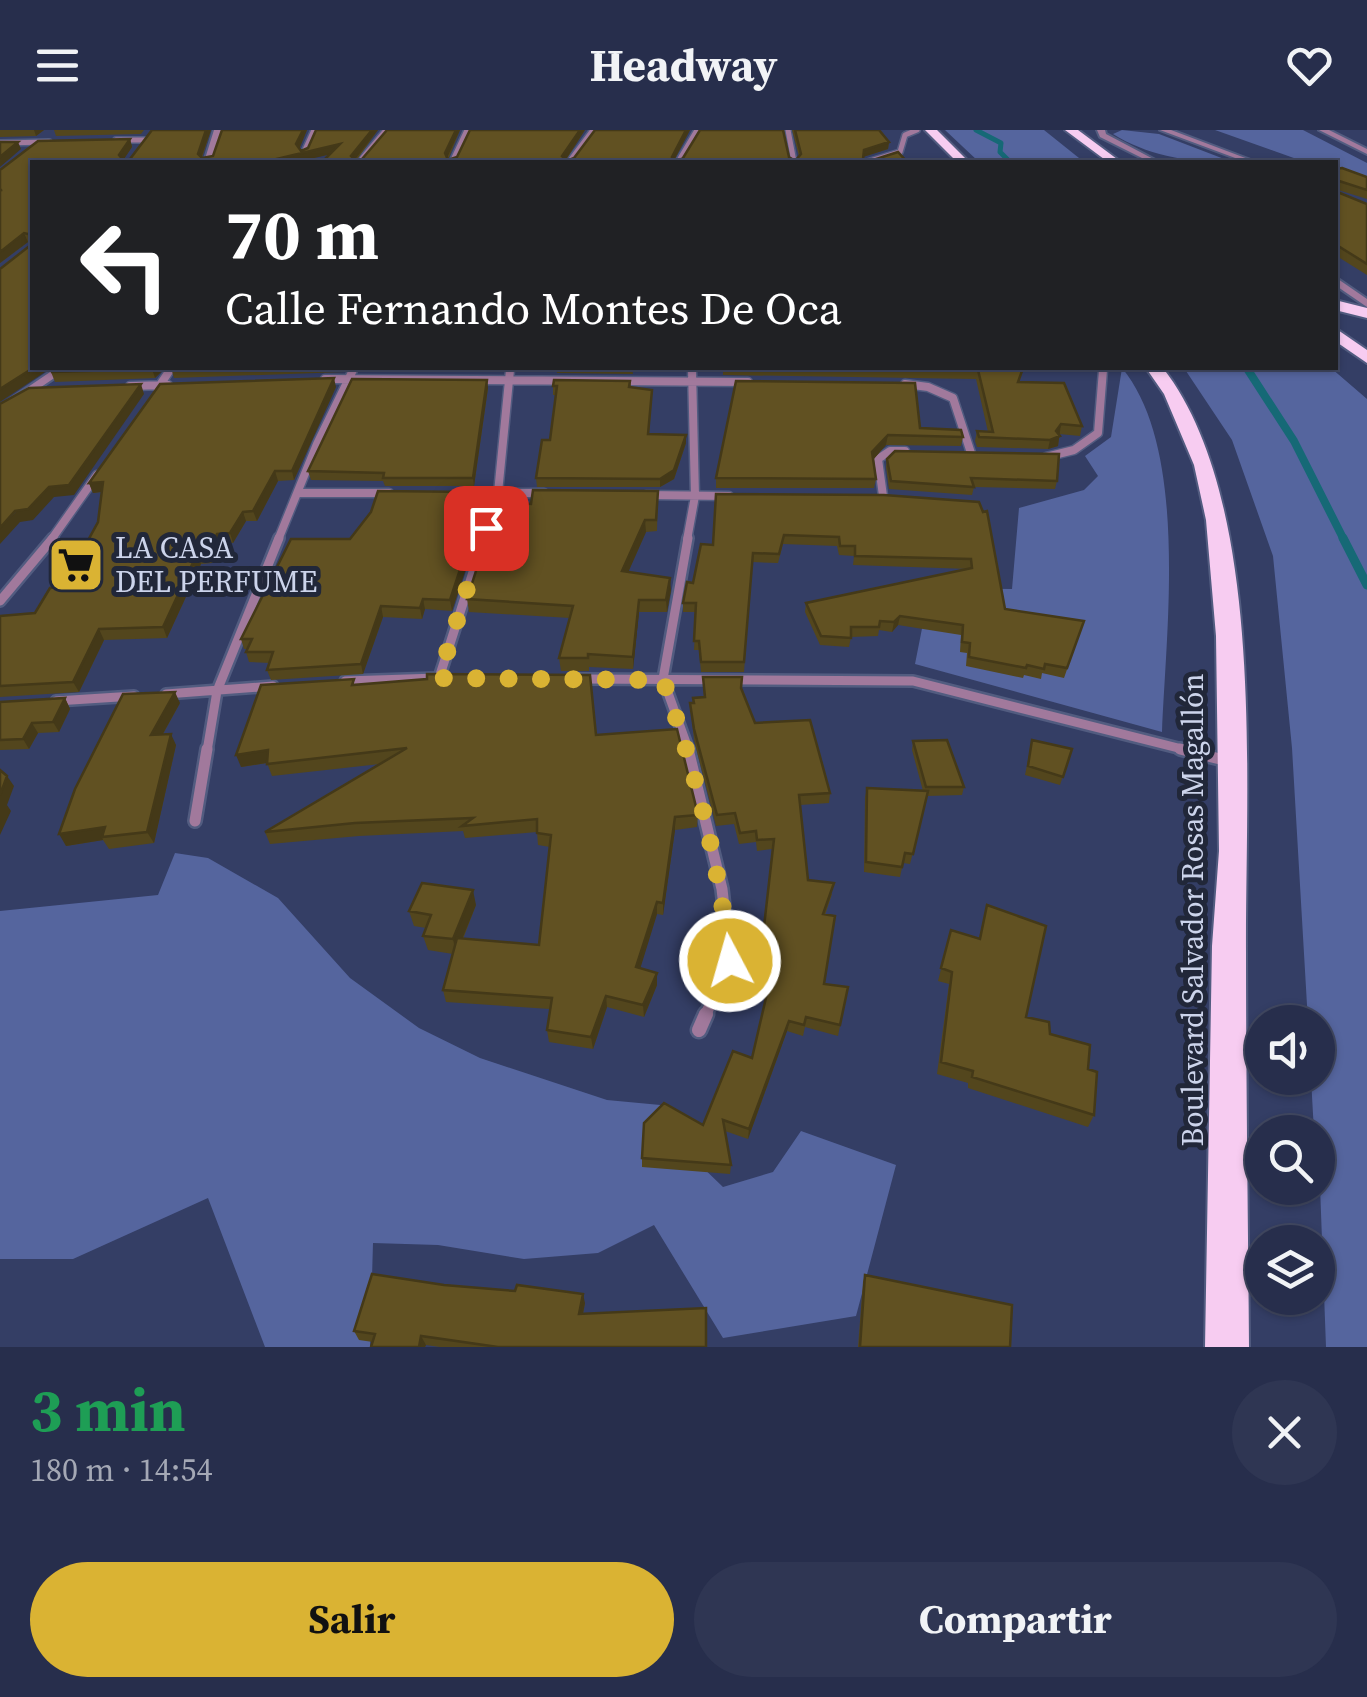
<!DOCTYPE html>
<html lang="es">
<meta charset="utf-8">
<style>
body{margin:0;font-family:"Source Serif 4",serif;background:#2f3653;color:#f1f3f6;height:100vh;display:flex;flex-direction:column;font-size:38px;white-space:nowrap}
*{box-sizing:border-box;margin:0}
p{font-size:32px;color:#a4a8b5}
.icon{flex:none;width:55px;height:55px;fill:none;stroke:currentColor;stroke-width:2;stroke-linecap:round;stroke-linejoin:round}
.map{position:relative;height:1217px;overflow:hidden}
.side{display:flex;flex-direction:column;background:#272e4c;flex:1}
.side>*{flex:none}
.banner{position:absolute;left:30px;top:30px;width:1308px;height:210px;border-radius:0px;box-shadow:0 2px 8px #0004,0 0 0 2px #434a64;background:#202124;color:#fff;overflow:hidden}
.fabs{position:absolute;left:1245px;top:875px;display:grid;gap:20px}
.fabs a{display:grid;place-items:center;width:90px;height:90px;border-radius:50%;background:#272e4c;box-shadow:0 2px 8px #0004,0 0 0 2px #434a64;font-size:50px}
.pin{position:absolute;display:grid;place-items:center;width:85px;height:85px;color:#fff;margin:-42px;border-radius:20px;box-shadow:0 5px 15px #0006}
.me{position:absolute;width:110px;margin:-55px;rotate:354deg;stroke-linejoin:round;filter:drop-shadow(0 0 8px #0008)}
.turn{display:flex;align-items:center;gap:35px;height:210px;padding:0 30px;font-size:45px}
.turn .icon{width:130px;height:130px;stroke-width:2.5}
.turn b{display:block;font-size:70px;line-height:85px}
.round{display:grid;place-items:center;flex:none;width:105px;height:105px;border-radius:52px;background:#2f3653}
.head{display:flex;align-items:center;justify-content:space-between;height:170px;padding:0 30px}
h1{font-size:60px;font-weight:700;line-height:75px;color:#1e9e55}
.primary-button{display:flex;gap:20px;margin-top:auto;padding:20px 30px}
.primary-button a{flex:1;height:115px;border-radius:60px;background:#dab333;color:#111;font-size:40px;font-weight:700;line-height:115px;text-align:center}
.primary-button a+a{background:#2f3653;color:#f1f3f6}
header{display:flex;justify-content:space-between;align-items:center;height:130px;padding:0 30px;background:#272e4c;font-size:45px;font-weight:700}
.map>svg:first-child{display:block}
.green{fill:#55659e}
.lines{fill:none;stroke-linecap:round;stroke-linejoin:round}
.stream-far3{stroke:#166976;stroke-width:5}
.stream-far2{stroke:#166976;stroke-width:6}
.stream-far1{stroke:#166976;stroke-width:8}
.stream{stroke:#166976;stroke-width:9}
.minor-far5-casing{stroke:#525c80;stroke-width:8}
.minor-far4-casing{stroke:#525c80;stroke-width:9}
.minor-far3-casing{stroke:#525c80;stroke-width:11}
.minor-far2-casing{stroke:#525c80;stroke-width:14}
.minor-far1-casing{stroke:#525c80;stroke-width:16}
.minor-casing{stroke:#525c80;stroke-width:19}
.tertiary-casing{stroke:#525c80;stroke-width:4}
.trunk-casing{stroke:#525c80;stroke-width:4}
.minor-far5{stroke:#a1799c;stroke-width:5}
.minor-far4{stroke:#a1799c;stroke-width:6}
.minor-far3{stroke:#a1799c;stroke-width:8}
.minor-far2{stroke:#a1799c;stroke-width:9}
.minor-far1{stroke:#a1799c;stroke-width:11}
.minor{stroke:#a1799c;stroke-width:14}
.tertiary{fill:#a1799c;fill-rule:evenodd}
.trunk{fill:#f7ccf1;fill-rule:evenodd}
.wall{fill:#53461d}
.shaded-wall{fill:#443918}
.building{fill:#615122;stroke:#443918;stroke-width:2.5}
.route{stroke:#dab333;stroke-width:18;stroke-dasharray:0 32.4}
.labels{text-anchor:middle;stroke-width:10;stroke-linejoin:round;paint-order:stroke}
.poi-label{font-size:30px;fill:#ccd4eb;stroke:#212739;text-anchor:start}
.street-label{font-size:30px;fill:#ccd4eb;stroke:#212739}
</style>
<header><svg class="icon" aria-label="menu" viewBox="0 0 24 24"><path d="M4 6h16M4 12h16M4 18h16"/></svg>Headway<svg class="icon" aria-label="heart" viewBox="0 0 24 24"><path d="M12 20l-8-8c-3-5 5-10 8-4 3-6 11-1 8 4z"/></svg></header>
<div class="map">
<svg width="1367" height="1217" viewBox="0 0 1367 1217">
<rect width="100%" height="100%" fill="#343e65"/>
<path class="green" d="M945 0H1044L1084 32H979Z
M1122 0 1159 4 1232 32C1191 33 1148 26 1113 4Z
M1215 0H1303L1367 33V55L1335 43V32H1305Z
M1122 238C1189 319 1166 500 1162 602L915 534 930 458 1012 459 1019 378 1084 360 1098 346 1085 326 1111 307Z
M1184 238H1331L1367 269V1217H1326L1318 1002H1314L1311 948H1318V892H1308L1292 618 1273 426 1232 310Z
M175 723 208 728 278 768 350 848 419 898 480 928 607 970 671 976 667 1003 723 1057 773 1042 801 1001 896 1035 856 1186 723 1208 654 1095 598 1123 524 1129 438 1115 373 1113 370 1217H265L208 1068 73 1129H0V781L158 765Z"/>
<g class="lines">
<path class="stream-far3" d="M976 0 1001 13 1000 22 1010 32"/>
<path class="stream-far2" d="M1247 238 1250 242"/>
<path class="stream-far1" d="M1248 240 1294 311 1344 410"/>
<path class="stream" d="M1343 408 1367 455"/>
<g class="minor-far5-casing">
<path id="minor-far5" d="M788 0 794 32
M116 10H145
M0 13 49 12
M304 22 314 0
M359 32 386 0
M452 32 467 0
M569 32 593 0
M678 32 697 0
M867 32 900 22 905 5 917 0"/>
</g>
<g class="minor-far4-casing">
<path id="minor-far4" d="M692 238V242
M168 242 171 238
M352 242 354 238
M510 242V238
M1103 242V238"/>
</g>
<g class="minor-far3-casing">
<path id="minor-far3" d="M325 249 748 252
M905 254 928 257 953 268 971 323
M130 256 168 255
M158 258 170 240
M1046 327 1074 320 1098 303 1103 240
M299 363H389
M461 363H544
M646 365 729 366
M883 366 878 329 890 321H905
M51 410 97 345
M278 410 317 314 353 240
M483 410 498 363 510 240
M687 410 695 366 692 240"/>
</g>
<g class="minor-far2-casing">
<path id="minor-far2" d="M688 408 663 549 689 621
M0 471 53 408
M439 548 484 408
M580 549 913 551 1190 621
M345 551 438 548
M166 564 273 556
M56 571 134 566
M207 621 217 561 279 408"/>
</g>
<g class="minor-far1-casing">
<path id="minor-far1" d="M688 619 722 759 730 831 705 886
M1180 619 1228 631
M195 691 207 619"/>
</g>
<g class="minor-casing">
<path id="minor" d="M699 900 706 884"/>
</g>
<g class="tertiary-casing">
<path id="tertiary" d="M214 0H222L211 32H204Z
M1097 0H1105L1106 4 1159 32H1150L1100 7Z
M1160 0H1171L1256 32H1246Z
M1319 0H1329L1367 19V24Z
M1335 147 1367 169V177L1335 155Z
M56 238H69L0 285V276Z"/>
</g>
<g class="trunk-casing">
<path id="trunk" d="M925 0H937L969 32H957Z
M1065 0H1078L1121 32H1108Z
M1335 170 1367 178V188L1335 180Z
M1335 198 1367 220V233L1335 211Z
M1146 238H1163C1267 372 1245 656 1246 822 1246 954 1248 1085 1249 1217H1205L1212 816 1219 721 1216 506 1206 390 1194 335 1164 264Z"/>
</g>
<use href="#minor-far5" class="minor-far5"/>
<use href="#minor-far4" class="minor-far4"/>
<use href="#minor-far3" class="minor-far3"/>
<use href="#minor-far2" class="minor-far2"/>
<use href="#minor-far1" class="minor-far1"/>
<use href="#minor" class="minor"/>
<use href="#tertiary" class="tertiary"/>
<use href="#trunk" class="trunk"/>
</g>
<path class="wall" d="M0 0H44L36 6 0 7Z
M54 0H144L141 4 56 6Z
M152 0H211L202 28 213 26 222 0H307L299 19 301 21 308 18 316 0H378L356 31 362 29 387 0H460L448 30 457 27 470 0H585L566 30 567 31 574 28 595 0H690L675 29 677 31 683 28 700 0H783L789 27 795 31 799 26 792 0H879L889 12 888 19 863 27V29L870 31 898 22 907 32H322L330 24 296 32H32V113L28 112 0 133V40L38 11 130 9 132 17 123 30 130 29Z
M1335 39 1367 47V69L1335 59Z
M1335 61 1367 74V145L1335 125Z
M165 238 155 248 55 252 51 242Z
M171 238H348L344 242 174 248Z
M359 238H504L502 242H360Z
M515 238H531L529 242H517Z
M556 238H632L633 244 557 243Z
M723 238H1024L1019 252 1082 296 1080 306 1059 304 1058 316 1048 319 977 317 975 311 977 301 988 302 976 249 723 245Z
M630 251 631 257 652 268 649 304 686 305V313L674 349 660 357H537L536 348 550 310 556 265H553V256Z
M336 257 294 350 278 351 257 391H246L233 413 220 414 212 433 201 434 167 508 104 510 79 562 0 567V486L35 483 63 456 98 392 102 362 93 363 89 353Z
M488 258 474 356H385L383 351 311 350 308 341Z
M920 298 963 307 961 316 886 315 873 330 876 349 874 358H716V348Z
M887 329 1057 351 1055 359 974 357 972 365 889 359 886 337Z
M658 361 657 401 646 402 628 442 671 460 667 482H639L633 539 589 537V541H561L559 528 570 488 469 482 467 469 531 374Z
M476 371 475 373H482L484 383 452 481 425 479 422 489 383 487 363 544 271 550 267 540 270 533 249 532 246 522 247 519H244L241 509 350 409Z
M979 372 1005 479 1084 491 1064 548 1042 543 1041 549 1024 545 1023 548 966 536 967 523 960 522 961 505 898 495 892 502 879 500 878 506 851 507 849 517 820 515 805 482 806 473 969 439 853 435 854 426 839 425 837 416 783 414 778 433 752 432 744 542H701L699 520H694L696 482H683V473L713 415Z
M703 547 741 560 755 593 830 663 829 673 800 675 808 750 832 764 825 785 824 854 848 857 838 906 805 897 803 906 787 901 748 1009 725 1001 731 1035 730 1044 642 1037V1028L703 995 752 928 775 826 761 825 772 719 757 721 756 712 739 714 734 694 716 696 694 610 690 573 704 567Z
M356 554 596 605 698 685 697 697 675 700 663 785 657 784 640 838 657 843V855L644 887 607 877 593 919 549 912 547 900 550 879 446 872 443 860 453 824 428 820 423 806 426 798 414 796 409 781 476 775 463 809 539 815 550 717 538 715 537 702 465 708 463 701 359 706 270 714 265 702 380 634 272 646 267 633 241 637Z
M65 568 70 579 59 602 38 603 29 619 0 620V572Z
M180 573 163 604 176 615 154 713 109 719 103 710 66 716Z
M1032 610 1072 619 1060 655 1025 645Z
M913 611 964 657 962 665 927 666 910 734 903 733 900 747 864 742 865 668 867 658 923 661 912 620Z
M987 775 1026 887 1050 904 1088 939 1094 985 1088 997 968 958V953L937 944 949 854 938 851 951 800 979 808Z
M865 1145 1010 1217H858L863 1152Z
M444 1155 585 1173 583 1184 706 1217H440L426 1215 425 1217H371L373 1212 359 1210 354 1201Z"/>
<path class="shaded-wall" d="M34 0H44L36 6Z
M206 0H211L200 31 198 24Z
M303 0H307L298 22 296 14Z
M372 0H378L353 32 351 26Z
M456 0H460L446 30 445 23Z
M580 0H585L564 32 562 26Z
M686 0H690L673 32 672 27Z
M130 9 132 17 122 32 119 25Z
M18 12 21 19 0 37V27Z
M889 12 888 19 863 27 864 20Z
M340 14 341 22 296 32H264Z
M24 103 28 112 0 133V122Z
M33 238H51L0 272V259Z
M153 238H165L155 248 152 239Z
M334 248 336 257 294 350 292 341Z
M487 250 488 258 474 356 473 348Z
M141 254 144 264 74 365 54 367 33 390 20 392 0 414V398Z
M1061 294 1058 316 1048 319 1050 310Z
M686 305V313L674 349 660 357V349Z
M888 305 886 315 871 332 872 322Z
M275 341 278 351 257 391 253 381Z
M103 352 107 361 93 363 89 353Z
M482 373 484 383 452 481 450 470Z
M243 382 246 391 233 413 230 403Z
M645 390 646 402 623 454 622 441Z
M217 404 220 414 212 433 209 423Z
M197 424 201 434 167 508 163 497Z
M670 448 671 460 667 482 666 470Z
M423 469 425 479 422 489 420 478Z
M639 470V482L633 539V527Z
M381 476 383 487 363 544 361 534Z
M900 486 898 495 892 502 894 492Z
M99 499 104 510 79 562 73 552Z
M175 562 180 573 156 616 151 605Z
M65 568 70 579 59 602 53 592Z
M32 593 38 603 29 619 23 609Z
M171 604 176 615 154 713 147 702Z
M268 620 272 632 241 637 236 625Z
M7 646 14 656 7 675 11 681 0 705V665Z
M675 687V700L663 785V773Z
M105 697 102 707 103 710 66 716 59 704Z
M473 760 476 775 456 824 453 809Z
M657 772V784L637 849 636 837Z
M657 843V855L644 887 643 875Z
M606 866 607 877 593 919 591 907Z
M789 891 787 901 748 1009 749 999Z
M583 1164 585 1173 581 1193 579 1184Z
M421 1206 426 1215 425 1217H419Z"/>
<path class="building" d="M152 0H206L198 24 202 28 213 26 222 0H303L296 14 301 21 308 18 316 0H372L351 26 356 31 362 29 387 0H456L445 23 448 30 457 27 470 0H580L562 26 567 31 574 28 595 0H686L672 27 677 31 683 28 700 0H783L789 27 795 31 801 24 795 0H879L889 12 864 20 863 29 870 31 898 22 907 32H322L340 14 264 32H32V105L24 103 0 122V61L2 60H0V40L38 11 130 9 119 25 123 30 130 29Z
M0 12H18L0 27Z
M1342 38 1367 47V60L1339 51 1335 54V39Z
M1335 61 1367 74V134L1335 114Z
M32 114 33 238 0 259V139Z
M58 238H153L152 239 51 242Z
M842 238H1023L1018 252 1064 253 1082 296 1061 294 1056 301 1060 306 1050 310 979 307 977 301 993 302 978 240Z
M334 248 292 341H275L253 381 243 382 230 403 217 404 209 423 197 424 163 497 99 499 73 552 0 556V486L35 483 50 458 63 456 98 392 103 352 89 353 160 254Z
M352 249 487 250 473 348H383L384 343 308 341Z
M554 250 630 251 629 257 652 260 648 304 686 305 674 340 660 349 536 348 542 310H550L557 256H553Z
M736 251 915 253 920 298 961 300 963 307 888 305 872 322 876 349 716 348Z
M141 254 69 355 49 357 28 379 15 381 0 398V274L29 258Z
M895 321 1059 324 1057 351 971 348 974 357 891 351 887 329Z
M533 360 658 361 656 390H645L622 441 670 448 666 470H639L633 527 588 524V528H559L573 476 467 469 498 372 531 374Z
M378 361 474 362 470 372 482 373 450 470 423 469 420 478 381 476 361 534 267 540 273 522H246L252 509H241L291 409H350L371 382Z
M716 364 884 365 979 372 983 382 987 381 1005 479 1084 491 1067 538 1045 534 1044 539 1027 535 1026 538 969 527 970 513 962 512 963 495 900 486 894 492 880 491 879 497H851V508L821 506 806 473 972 438 971 429 855 426V416H840L839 407 784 405 779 424 753 423 744 532H701L699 511H694L696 473H683L687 452 693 453 701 414 713 415Z
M427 544 590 545 596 605 677 599 698 685 675 687 663 773 657 772 636 837 657 843 643 875 606 866 591 907 547 900 552 868 443 860 457 808 539 815 551 705 537 703V689L462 696 473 688 355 693 265 702 407 618 267 634 268 620 236 625 261 555 354 549 352 555 427 549Z
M703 547H742L741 558 755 593 810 590 830 663 799 665 808 750 834 753 823 784 835 786 824 854 848 857 840 895 806 887 804 895 789 891 749 999 723 990 731 1035 642 1028 644 993 664 973 703 995 733 921 752 928 778 816 762 814 774 709 757 710 756 701 740 703 735 683 717 685 694 599 690 573H694L693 568 705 567Z
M175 562 151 605 171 604 147 702 102 707 105 697 59 704 75 659 123 564Z
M65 568 53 592 32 593 23 609 0 610V572Z
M947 610 964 657H926L913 611Z
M1032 610 1072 619 1063 647 1028 636Z
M0 640 7 646 0 665Z
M867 658 928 661 913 724 905 723 902 737 866 732Z
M422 753 473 760 453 809 423 806 431 785 409 781Z
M987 775 1046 796 1026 887 1049 892 1050 904 1090 915 1088 939 1097 942 1094 985 972 947 973 941 941 932 952 842 941 838 951 800 980 809Z
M372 1144 444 1155 515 1161 517 1155 583 1164 579 1184 706 1178V1217H498L421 1206 419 1217H371L375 1204 354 1201Z
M865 1145 1012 1175 1010 1217H860Z"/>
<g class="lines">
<path class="route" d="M486 398 439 548 663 550C696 641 719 734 730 831"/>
</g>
<defs>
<g id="supermarket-square" transform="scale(2.875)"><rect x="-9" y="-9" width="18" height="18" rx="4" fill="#dab333" stroke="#212739"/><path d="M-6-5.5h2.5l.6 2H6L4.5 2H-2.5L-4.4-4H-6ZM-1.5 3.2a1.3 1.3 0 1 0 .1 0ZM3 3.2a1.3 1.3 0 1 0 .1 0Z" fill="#111"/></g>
</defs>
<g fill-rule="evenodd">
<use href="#supermarket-square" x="76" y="435"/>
</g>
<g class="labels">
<g class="poi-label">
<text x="115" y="428">LA CASA<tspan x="115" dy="34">DEL PERFUME</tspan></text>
</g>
<g class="street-label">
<text transform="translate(1193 780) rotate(-90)" y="10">Boulevard Salvador Rosas Magallón</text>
</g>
</g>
</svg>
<div class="fabs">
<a><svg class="icon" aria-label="sound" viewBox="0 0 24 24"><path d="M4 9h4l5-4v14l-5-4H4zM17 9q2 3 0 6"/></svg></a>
<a><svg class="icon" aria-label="search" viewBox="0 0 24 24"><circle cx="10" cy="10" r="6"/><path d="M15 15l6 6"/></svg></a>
<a><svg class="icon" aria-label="layers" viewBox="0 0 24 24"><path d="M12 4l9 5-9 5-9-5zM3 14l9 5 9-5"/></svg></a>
</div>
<div class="pin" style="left:486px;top:398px;background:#d93025"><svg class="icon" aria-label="arrive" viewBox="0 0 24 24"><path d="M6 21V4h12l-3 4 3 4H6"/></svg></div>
<svg class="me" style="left:730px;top:831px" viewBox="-20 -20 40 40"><circle r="17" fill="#dab333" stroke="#fff" stroke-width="3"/><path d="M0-11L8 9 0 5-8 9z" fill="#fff"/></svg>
<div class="banner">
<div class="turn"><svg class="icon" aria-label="left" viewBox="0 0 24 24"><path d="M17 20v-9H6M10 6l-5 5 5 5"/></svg><div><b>70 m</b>Calle Fernando Montes De Oca</div></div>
</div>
</div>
<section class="side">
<div class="head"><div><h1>3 min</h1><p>180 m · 14:54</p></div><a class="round"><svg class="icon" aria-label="close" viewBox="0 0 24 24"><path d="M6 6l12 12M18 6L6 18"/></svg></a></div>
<div class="primary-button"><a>Salir</a><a>Compartir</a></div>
</section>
